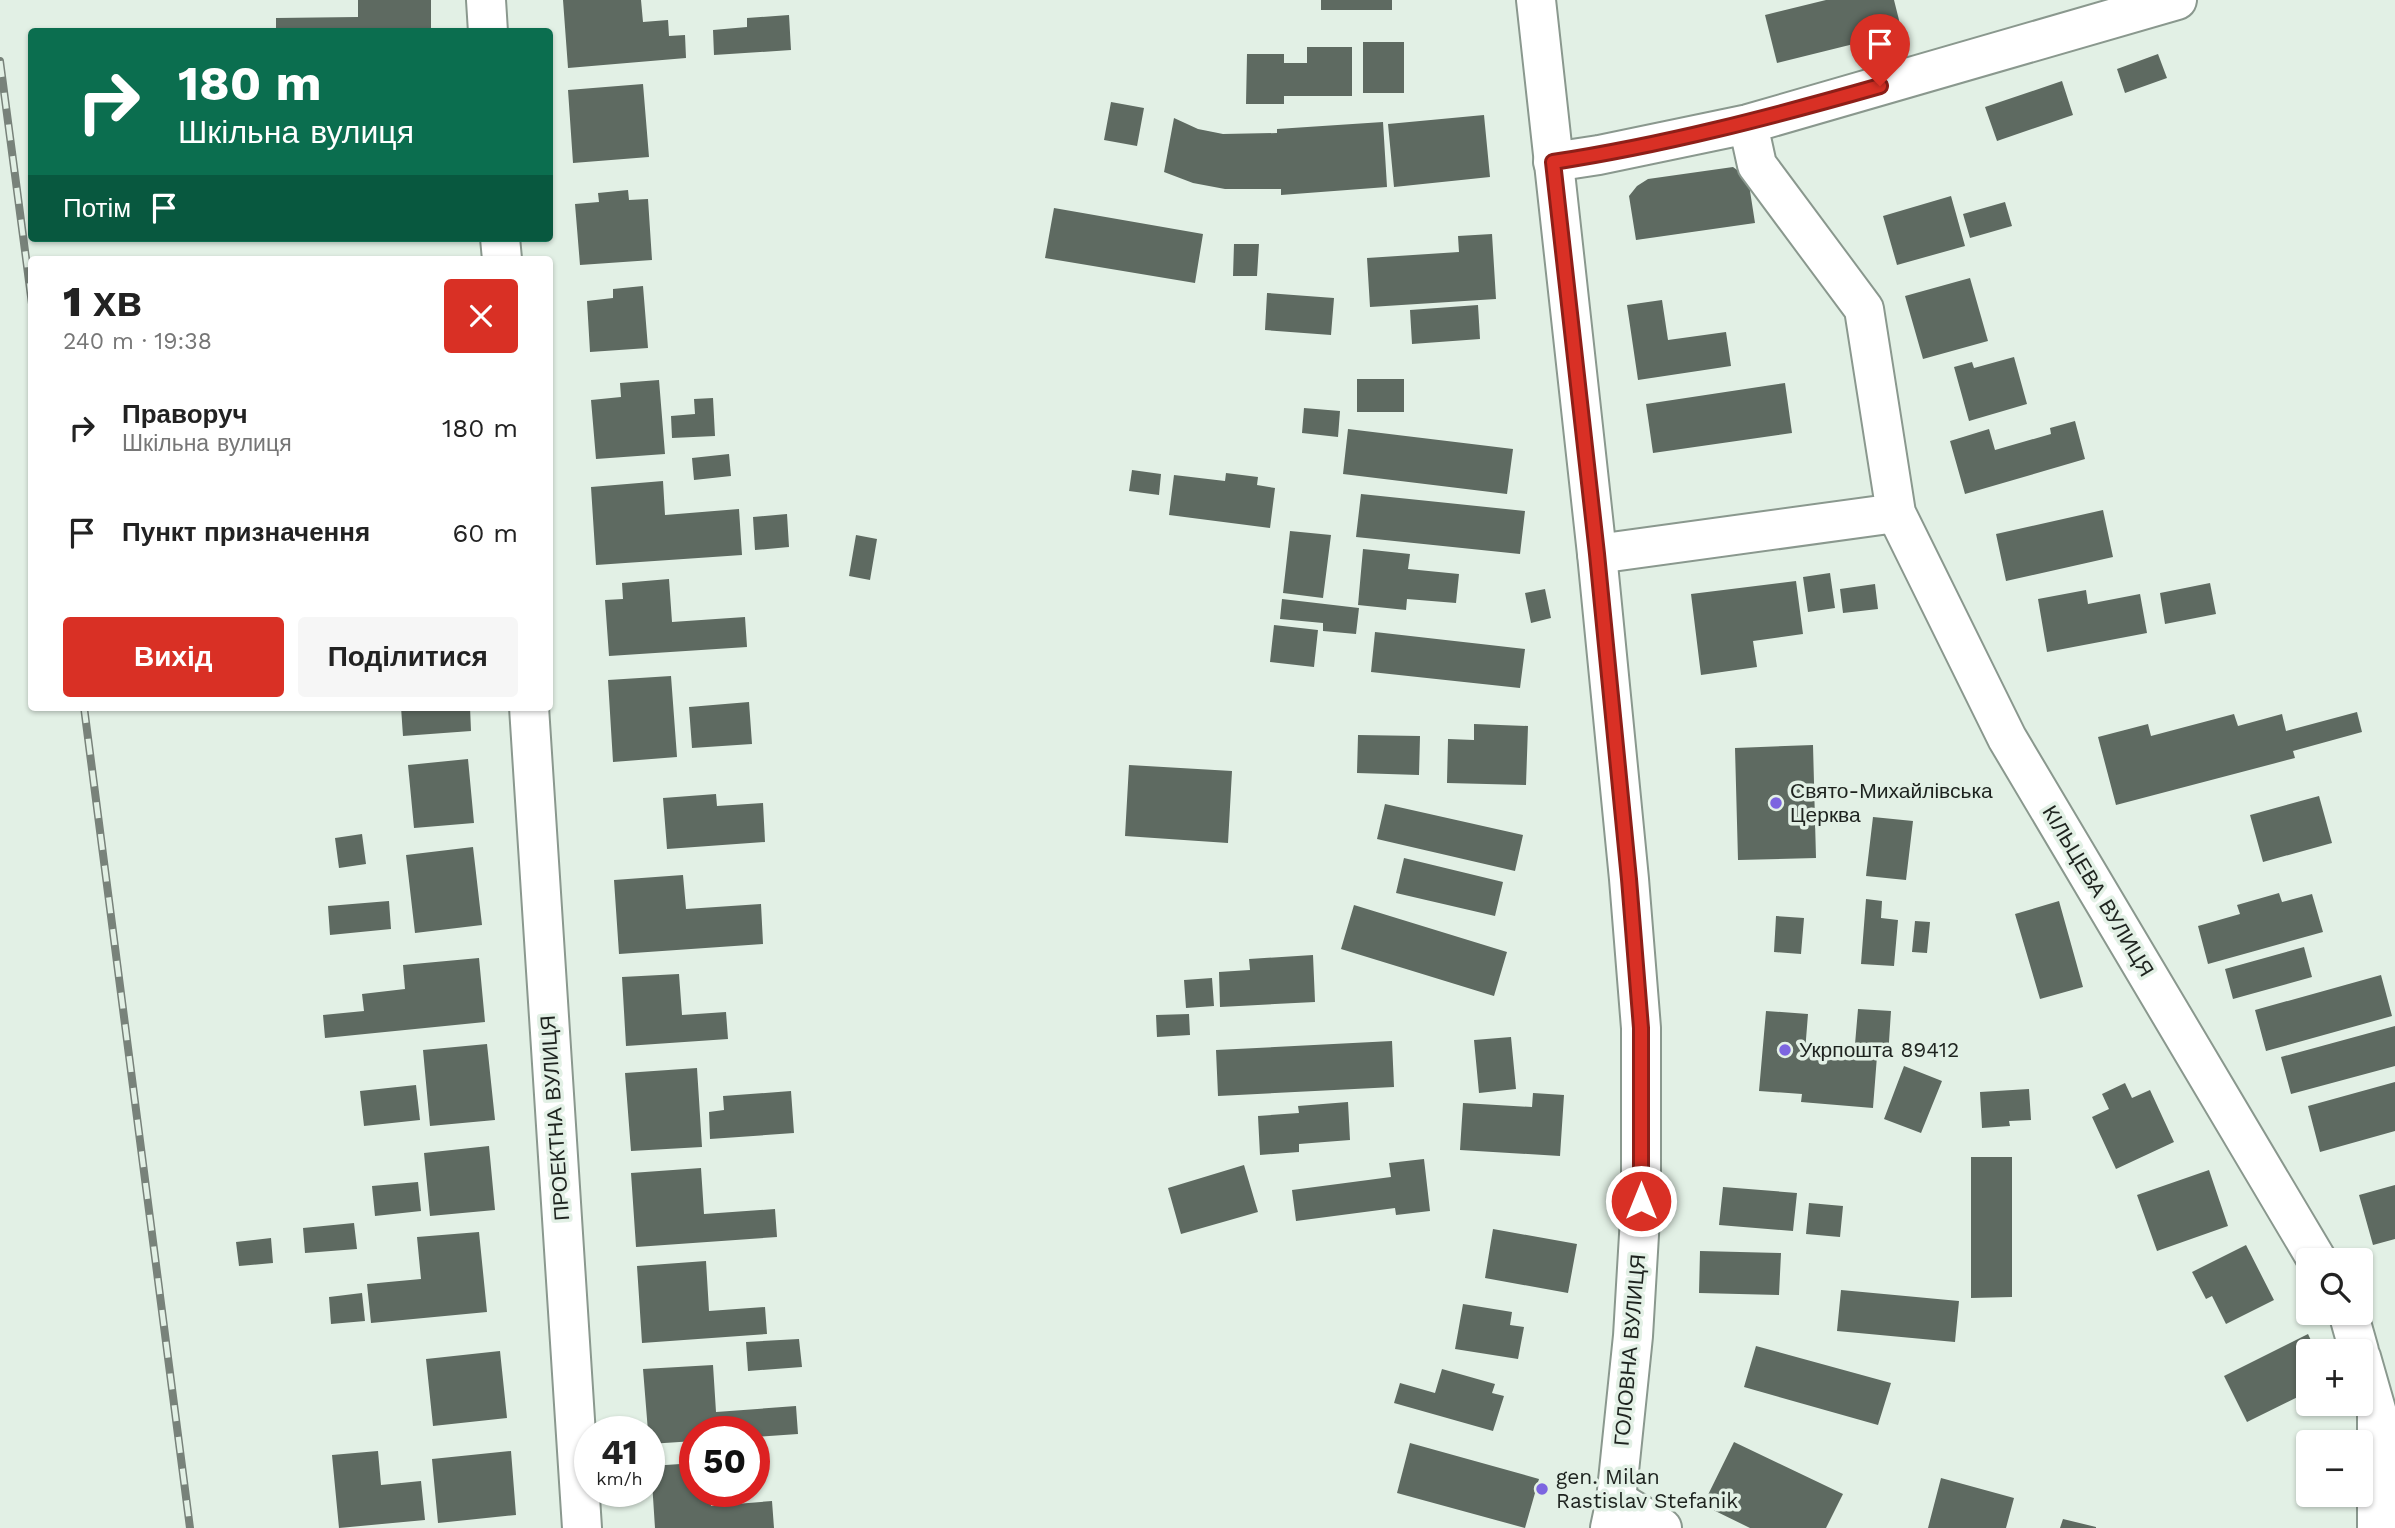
<!DOCTYPE html>
<html lang="uk">
<meta charset="utf-8">
<style>
body{margin:0;font-family:"Work Sans",sans-serif;background:#f6f6f6;color:#222;height:100vh;display:flex;flex-direction:column;font-size:26px;white-space:nowrap}
*{box-sizing:border-box;margin:0}
p{font-size:23px;color:#767676}
.icon{flex:none;width:38px;height:38px;fill:none;stroke:currentColor;stroke-width:2;stroke-linecap:round;stroke-linejoin:round}
.map{position:relative;flex:1;overflow:hidden}
.drawer{position:absolute;left:28px;top:256px;width:525px;height:455px;display:flex;flex-direction:column;background:#fff;border-radius:7px;box-shadow:0 2px 5px #0004}
.drawer>*{flex:none}
.hud{position:absolute;left:28px;top:28px;width:525px;height:214px;border-radius:7px;box-shadow:0 2px 5px #0004;background:#0b6e4f;color:#fff;overflow:hidden}
.controls{position:absolute;left:2296px;top:1248px;display:grid;gap:14px}
.controls a{display:grid;place-items:center;width:77px;height:77px;border-radius:7px;background:#fff;box-shadow:0 2px 5px #0004;font-size:35px}
.speed{position:absolute;left:574px;top:1416px;display:flex;gap:14px;font-size:35px;font-weight:700;text-align:center}
.speed>*{display:grid;place-content:center;width:91px;height:91px;border-radius:50%;background:#fff;box-shadow:0 2px 5px #0004;line-height:1}
.speed small{font-size:18px;font-weight:400}
.speed .limit{border:10px solid #d22;background:#fff;color:#111}
.pin{position:absolute;display:grid;place-items:center;width:60px;height:60px;color:#fff;margin:-72px -30px;border-radius:50% 50% 50% 0;rotate:-45deg;box-shadow:0 0 7px #0007}
.pin .icon{rotate:45deg}
.me{position:absolute;width:77px;margin:-38px;rotate:0deg;stroke-linejoin:round;filter:drop-shadow(0 0 5px #0008)}
.turn{display:flex;align-items:center;gap:24px;height:147px;padding:0 35px;font-size:32px}
.turn .icon{width:91px;height:91px;stroke-width:2.5}
.turn b{display:block;font-size:49px;line-height:60px}
.then{display:flex;align-items:center;height:66px;padding:0 35px;background:#0003;gap:14px;font-size:26px}
.round{display:grid;place-items:center;flex:none;width:74px;height:74px;border-radius:7px;background:#f6f6f6}
.overview{display:flex;align-items:center;justify-content:space-between;height:119px;padding:0 35px}
h1{font-size:42px;font-weight:800;line-height:52px}
.action{display:flex;gap:14px;margin-top:auto;padding:14px 35px}
.action a{flex:1;height:80px;border-radius:7px;background:#d93025;color:#fff;font-size:28px;font-weight:800;line-height:80px;text-align:center}
.action a+a{background:#f6f6f6;color:#222}
ul{padding:0;list-style:none}
li{display:flex;align-items:center;gap:21px;height:105px;padding:0 35px}
li div{flex:1}
li b{display:block;font-size:26px}
li em{font-style:normal}
.map>svg:first-child{display:block}
.building{fill:#5e6a61}
.lines{fill:none;stroke-linecap:round;stroke-linejoin:round}
.street-casing{stroke:#8a988e;stroke-width:42}
.secondary-casing{stroke:#8a988e;stroke-width:42}
.street{stroke:#fff;stroke-width:38}
.secondary{stroke:#fff;stroke-width:38}
.rail-casing{stroke:#78827a;stroke-width:8}
.rail{stroke:#e2f0e5;stroke-width:5;stroke-dasharray:16;stroke-linecap:butt}
.route-casing{stroke:#8d1f18;stroke-width:18}
.route{stroke:#d93025;stroke-width:12}
.poi-dot{fill:#7c65e0;stroke:#e2f0e5;stroke-width:2.5}
.labels{text-anchor:middle;stroke-width:7;stroke-linejoin:round;paint-order:stroke}
.poi-label{font-size:21px;fill:#1e231f;stroke:#e2f0e5;text-anchor:start}
.street-label{font-size:21px;fill:#1e231f;stroke:#e2f0e5}
</style>
<div class="map">
<svg width="2395" height="1528" viewBox="0 0 2395 1528">
<rect width="100%" height="100%" fill="#e2f0e5"/>
<path class="building" d="M358 0H431V32H276V18L358 17Z
M563 0H641L643 22 668 20 669 36 685 35 686 58 568 68Z
M1321 0H1392V10H1321Z
M1826 0H1894L1902 32 1777 63 1765 15Z
M789 15 791 50 714 55 713 30 747 27V18Z
M1363 42H1404V93H1363Z
M1307 47H1352V96H1284V104H1246L1247 54H1284V63H1307Z
M2158 54 2167 78 2125 93 2117 69Z
M2062 81 2073 115 1997 141 1985 107Z
M643 84 649 157 573 163 568 90Z
M1111 102 1144 108 1137 146 1104 140Z
M1484 115 1490 177 1394 187 1388 124Z
M1174 118 1198 129 1223 134 1277 133V129L1383 122 1387 187 1281 195V189H1225L1193 183 1164 172Z
M1733 167 1748 178 1755 223 1636 240 1629 196 1637 186 1648 179Z
M628 190 629 200 648 199 652 260 580 265 575 204 599 202 598 193Z
M1951 196 1965 246 1897 265 1883 216Z
M2005 202 2012 226 1970 238 1963 214Z
M1054 208 1203 234 1195 283 1045 258Z
M1492 234 1496 299 1370 307 1367 258 1459 252 1458 236Z
M1234 244H1259L1257 276H1233Z
M1970 278 1988 341 1923 359 1905 296Z
M643 286 648 348 590 352 587 301 613 298V289Z
M1267 293 1334 298 1331 335 1265 330Z
M1662 300 1668 340 1726 332 1731 366 1638 380 1627 305Z
M1478 305 1480 339 1412 344 1410 310Z
M2014 357 2027 404 1969 421 1954 367 1972 362 1974 368Z
M1357 379H1404V412H1357Z
M659 380 665 454 596 459 591 400 621 397 620 383Z
M1785 383 1792 433 1653 453 1646 404Z
M713 398 715 436 672 438 671 416 695 414 694 399Z
M1304 408 1340 411 1338 437 1302 433Z
M2075 421 2085 459 1965 494 1950 441 1989 429 1995 450 2051 434 2050 428Z
M1348 429 1513 449 1507 494 1343 474Z
M729 454 731 476 694 480 692 458Z
M1132 470 1161 474 1159 495 1129 491Z
M1226 473 1258 477 1257 485 1275 488 1270 528 1169 515 1174 475 1225 481Z
M663 481 665 515 739 509 742 555 596 565 591 487Z
M1361 494 1525 511 1520 554 1356 537Z
M2103 510 2113 557 2006 581 1996 534Z
M787 514 789 547 755 550 753 517Z
M1290 531 1331 535 1323 598 1283 593Z
M856 535 877 539 870 580 849 576Z
M1363 549 1410 554 1408 569 1459 574 1456 603 1407 599 1406 610 1358 605Z
M1830 573 1835 608 1808 612 1803 577Z
M669 579 672 622 745 617 747 647 609 656 605 600 623 599 622 583Z
M1796 581 1803 634 1753 641 1757 667 1701 675 1691 594Z
M2210 583 2216 614 2165 624 2160 593Z
M1875 584 1878 609 1843 613 1840 589Z
M1545 589 1551 618 1531 623 1525 593Z
M2086 590 2088 604 2140 594 2147 633 2047 652 2038 599Z
M1282 599 1359 608 1356 634 1323 631V623L1280 619Z
M1274 625 1318 630 1314 667 1270 662Z
M1375 632 1525 649 1520 688 1371 672Z
M671 676 677 757 613 762 608 680Z
M749 702 752 744 692 748 689 707Z
M401 707H470L471 731 403 736Z
M2357 712 2362 732 2293 751 2295 758 2116 805 2098 737 2148 724 2151 736 2234 714 2238 726 2282 714 2286 731Z
M1474 724 1528 726 1526 785 1447 783 1448 739 1474 740Z
M1358 735 1420 736 1419 775 1357 773Z
M1813 745 1816 858 1738 860 1735 748Z
M468 759 474 823 414 828 408 765Z
M1129 765 1232 771 1228 843 1125 836Z
M716 794 717 806 763 803 765 842 667 849 663 798Z
M2319 796 2332 843 2263 862 2250 815Z
M1385 804 1523 835 1515 871 1377 839Z
M1873 817 1913 821 1906 880 1866 876Z
M362 834 366 864 339 868 335 838Z
M473 847 482 925 415 933 406 855Z
M1404 858 1503 882 1495 916 1396 893Z
M683 875 686 909 761 904 763 944 619 954 614 880Z
M2279 893 2282 902 2312 894 2323 932 2208 964 2198 926 2240 914 2237 905Z
M1866 899 1882 901 1881 918 1898 920 1894 966 1861 964Z
M389 901 391 929 330 935 328 906Z
M2059 901 2083 987 2040 999 2015 914Z
M1354 905 1507 952 1494 996 1341 949Z
M1776 916 1804 918 1801 954 1774 952Z
M1915 921 1930 922 1927 953 1912 952Z
M2304 947 2312 977 2233 999 2225 969Z
M1313 955 1315 1002 1220 1007 1219 972 1250 970 1249 959Z
M479 958 485 1022 325 1038 323 1015 364 1011 362 994 405 989 403 965Z
M679 974 682 1015 726 1012 728 1039 626 1046 622 977Z
M2381 975 2392 1016 2266 1051 2255 1010Z
M1212 978 1214 1006 1186 1008 1184 980Z
M1858 1009 1891 1011 1888 1057 1877 1056 1873 1108 1801 1102 1802 1094 1759 1091 1766 1011 1808 1014 1805 1052 1854 1056Z
M1189 1014 1190 1035 1157 1037 1156 1015Z
M2395 1026V1066L2291 1094 2281 1057Z
M1511 1037 1516 1089 1479 1093 1474 1040Z
M1392 1041 1394 1087 1218 1096 1216 1050Z
M487 1044 495 1120 430 1126 423 1050Z
M1904 1066 1942 1081 1921 1133 1884 1119Z
M697 1068 702 1147 631 1151 625 1073Z
M2395 1082V1131L2320 1152 2308 1106Z
M2125 1083 2132 1098 2150 1090 2174 1142 2116 1169 2092 1117 2109 1109 2102 1094Z
M416 1085 420 1120 364 1126 360 1091Z
M2029 1089 2031 1120 2009 1121 2010 1126 1982 1128 1980 1092Z
M791 1091 794 1133 710 1139 709 1112 724 1110 723 1096Z
M1533 1093 1564 1095 1560 1156 1460 1150 1463 1103 1532 1107Z
M1348 1102 1350 1140 1299 1144V1152L1260 1155 1258 1116 1299 1113 1298 1106Z
M489 1146 495 1210 430 1216 424 1153Z
M1971 1157H2012V1297L1971 1298Z
M1424 1159 1430 1211 1396 1215 1395 1208 1296 1221 1292 1190 1391 1177 1389 1163Z
M1244 1165 1258 1212 1181 1234 1168 1188Z
M701 1168 704 1214 775 1209 777 1237 636 1247 631 1173Z
M2209 1170 2228 1226 2157 1251 2137 1195Z
M418 1182 421 1211 375 1216 372 1186Z
M2395 1185V1239L2373 1245 2359 1195Z
M1723 1187 1797 1193 1793 1231 1719 1225Z
M1809 1203 1843 1206 1840 1237 1806 1234Z
M354 1223 357 1249 305 1253 303 1228Z
M1493 1229 1577 1244 1568 1293 1485 1278Z
M479 1232 487 1312 371 1323 367 1284 421 1279 417 1237Z
M271 1238 273 1263 239 1266 236 1242Z
M2246 1245 2274 1300 2226 1324 2212 1296 2206 1299 2192 1272Z
M1700 1251 1781 1253 1779 1295 1699 1293Z
M706 1261 709 1311 765 1307 767 1334 642 1343 637 1266Z
M1841 1290 1959 1301 1955 1342 1837 1331Z
M362 1293 365 1321 331 1324 329 1297Z
M1463 1304 1512 1312 1510 1325 1524 1327 1518 1359 1455 1349Z
M2308 1334 2316 1351H2308V1392L2247 1422 2224 1376Z
M799 1339 802 1367 748 1371 746 1342Z
M1756 1346 1891 1383 1878 1425 1744 1387Z
M500 1351 507 1418 433 1426 426 1359Z
M713 1365 716 1412 796 1406 798 1434 754 1437V1432H695V1441L649 1444 643 1369Z
M1442 1369 1495 1384 1492 1393 1504 1396 1493 1431 1394 1403 1400 1383 1435 1393Z
M1734 1442 1843 1494 1826 1528H1750L1703 1505Z
M1410 1443 1539 1479 1525 1528 1397 1493Z
M378 1451 381 1485 421 1481 425 1520 339 1528 332 1455Z
M511 1451 516 1515 438 1523 432 1459Z
M695 1463V1491H710L711 1506 772 1501 774 1528H655L651 1466Z
M1941 1478 2014 1498 2006 1528H1928Z
M2063 1519 2096 1527V1528H2060Z"/>
<g class="lines">
<g class="street-casing">
<path id="street" d="M486 0 488 32
M1748 124 1757 165 1864 309 1896 513 2007 738 2317 1260
M1553 162 1599 155 1748 124 2177 0
M500 238 502 259
M1597 554 1896 513
M529 707 582 1528
M2348 1312 2359 1351
M2361 1357 2377 1413V1528
M1616 1500 1662 1528"/>
</g>
<g class="secondary-casing">
<path id="secondary" d="M1536 0 1597 554 1629 879 1641 1028V1201L1633 1336 1616 1500 1610 1528"/>
</g>
<use href="#street" class="street"/>
<use href="#secondary" class="secondary"/>
<g class="rail-casing">
<path id="rail" d="M0 61 32 304
M84 707 190 1528"/>
</g>
<use href="#rail" class="rail"/>
</g>
<g class="lines">
<g class="route-casing">
<path id="route" d="M1641 1201V1028L1629 879 1597 554 1553 162C1664 145 1771 117 1880 86"/>
</g>
<use href="#route" class="route"/>
</g>
<g class="poi-dot">
<circle cx="1776" cy="803" r="7"/>
<circle cx="1785" cy="1050" r="7"/>
<circle cx="1542" cy="1489" r="7"/>
</g>
<g class="labels">
<g class="poi-label">
<text x="1790" y="798">Свято-Михайлівська<tspan x="1790" dy="24">Церква</tspan></text>
<text x="1799" y="1057">Укрпошта 89412</text>
<text x="1556" y="1484">gen. Milan<tspan x="1556" dy="24">Rastislav Stefanik</tspan></text>
</g>
<g class="street-label">
<text transform="translate(2098 891) rotate(59)" y="7">КІЛЬЦЕВА ВУЛИЦЯ</text>
<text transform="translate(555 1118) rotate(-94)" y="7">ПРОЕКТНА ВУЛИЦЯ</text>
<text transform="translate(1630 1350) rotate(-85)" y="7">ГОЛОВНА ВУЛИЦЯ</text>
</g>
</g>
</svg>
<div class="controls">
<a><svg class="icon" aria-label="search" viewBox="0 0 24 24"><circle cx="10" cy="10" r="6"/><path d="M15 15l6 6"/></svg></a>
<a>+</a>
<a>−</a>
</div>
<div class="speed"><div>41<small>km/h</small></div><div class="limit">50</div></div>
<div class="pin" style="left:1880px;top:86px;background:#d93025"><svg class="icon" aria-label="arrive" viewBox="0 0 24 24"><path d="M6 21V4h12l-3 4 3 4H6"/></svg></div>
<svg class="me" style="left:1641px;top:1201px" viewBox="-20 -20 40 40"><circle r="17" fill="#d93025" stroke="#fff" stroke-width="3"/><path d="M0-11L8 9 0 5-8 9z" fill="#fff"/></svg>
<div class="hud">
<div class="turn"><svg class="icon" aria-label="right" viewBox="0 0 24 24"><path d="M7 20v-9h11M14 6l5 5-5 5"/></svg><div><b>180 m</b>Шкільна вулиця</div></div>
<div class="then">Потім<svg class="icon" aria-label="arrive" viewBox="0 0 24 24"><path d="M6 21V4h12l-3 4 3 4H6"/></svg></div>
</div>
<section class="drawer">
<div class="overview"><div><h1>1 хв</h1><p>240 m · 19:38</p></div><a class="round" style="background:#d93025;color:#fff"><svg class="icon" aria-label="close" viewBox="0 0 24 24"><path d="M6 6l12 12M18 6L6 18"/></svg></a></div>
<ul>
<li><svg class="icon" aria-label="right" viewBox="0 0 24 24"><path d="M7 20v-9h11M14 6l5 5-5 5"/></svg><div><b>Праворуч</b><p>Шкільна вулиця</p></div><em>180 m</em></li>
<li><svg class="icon" aria-label="arrive" viewBox="0 0 24 24"><path d="M6 21V4h12l-3 4 3 4H6"/></svg><div><b>Пункт призначення</b></div><em>60 m</em></li>
</ul>
<div class="action"><a>Вихід</a><a>Поділитися</a></div>
</section>
</div>
